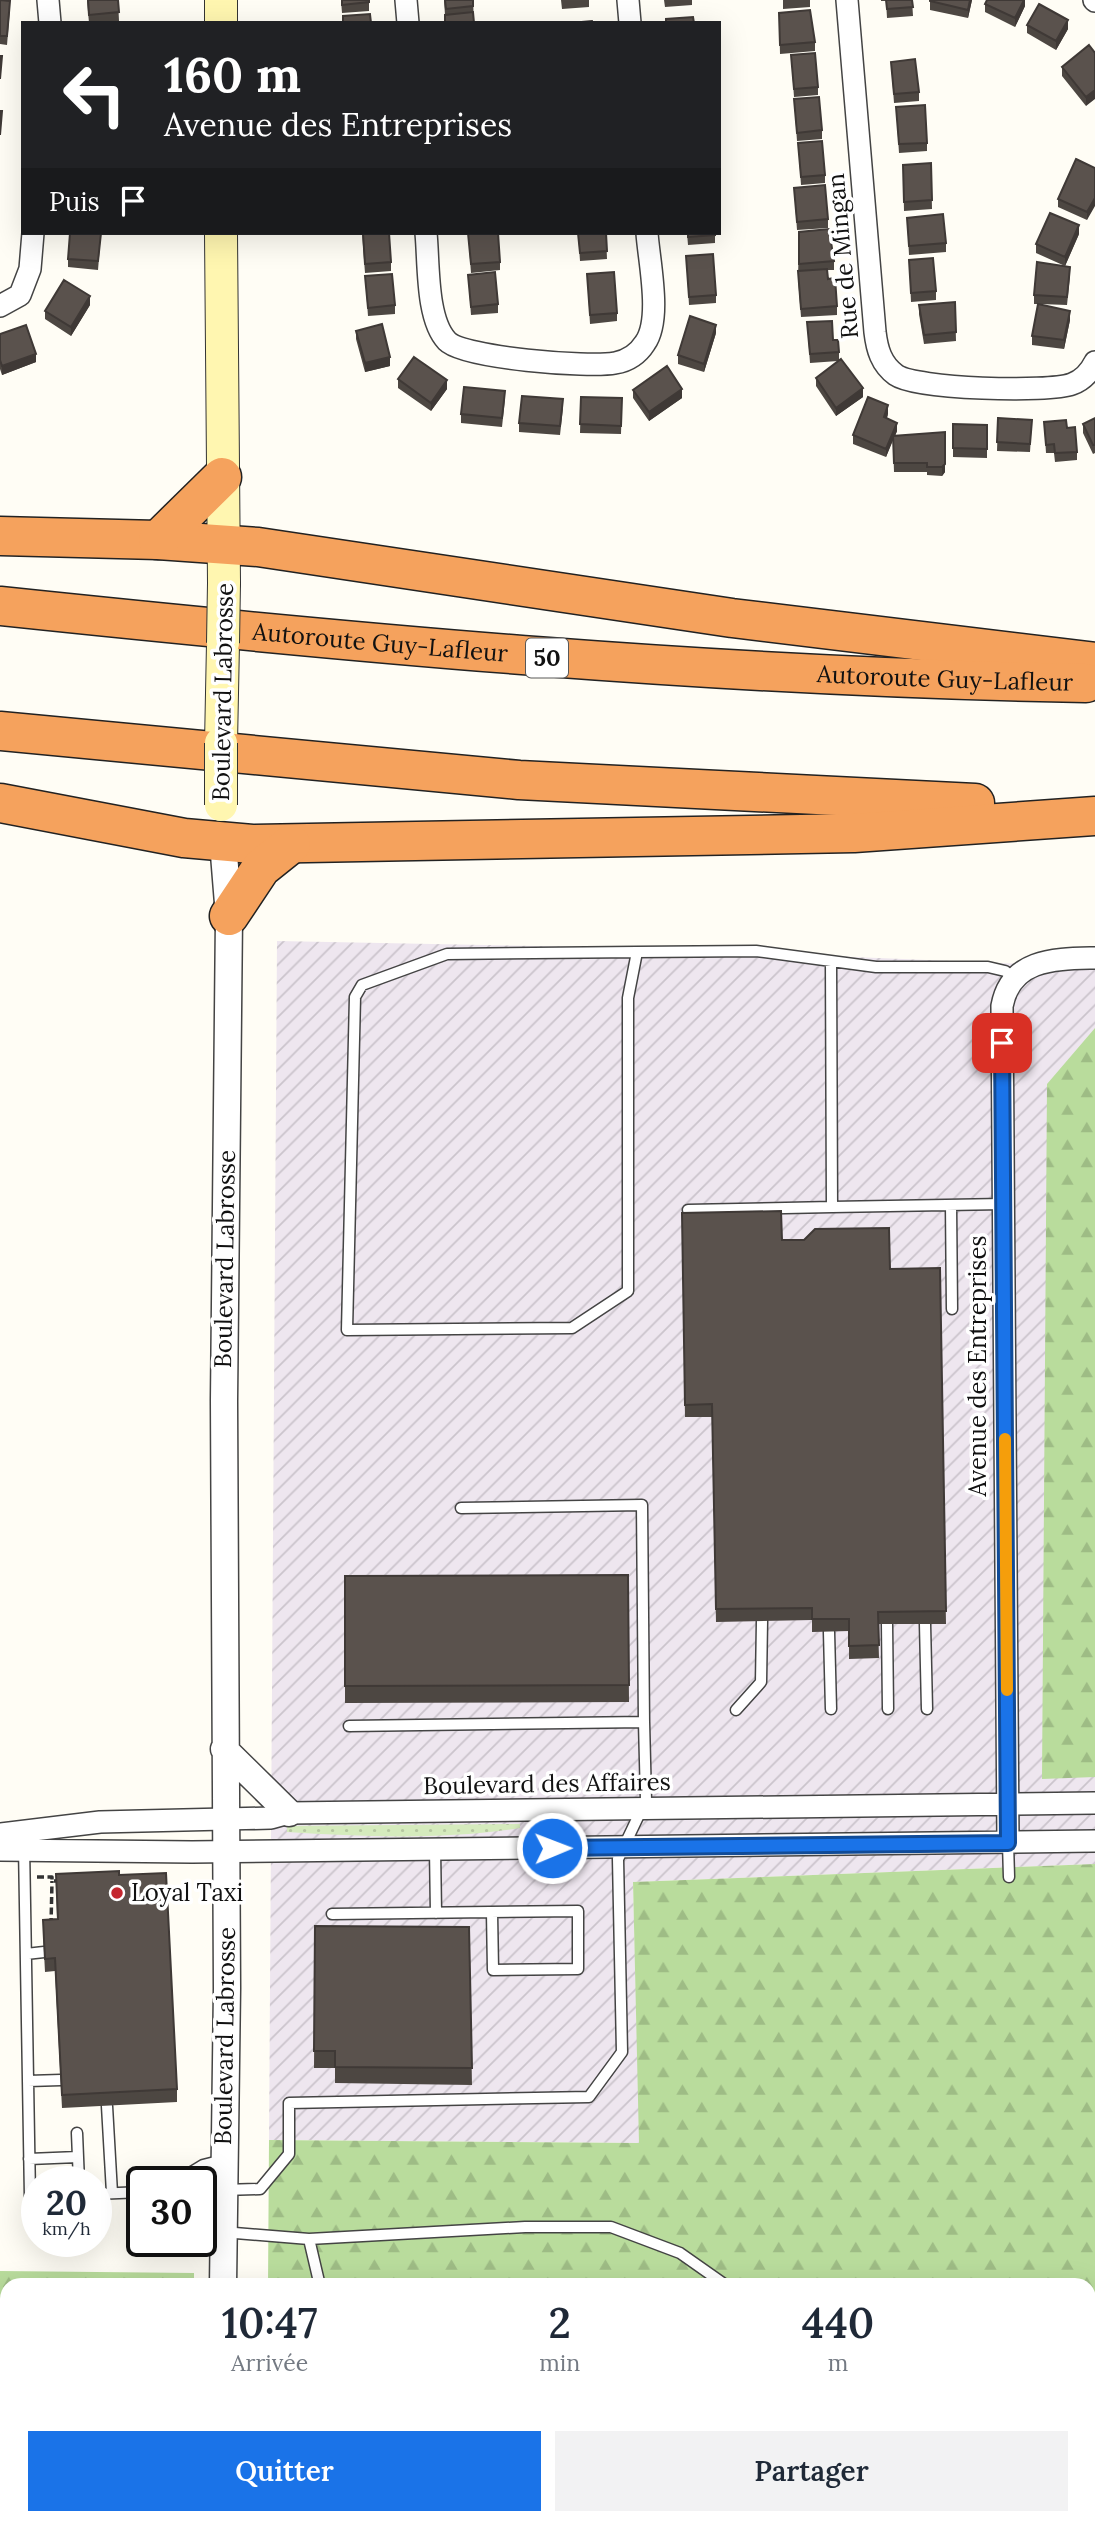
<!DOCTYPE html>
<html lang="fr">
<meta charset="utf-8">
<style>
body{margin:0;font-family:Lora,serif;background:#f2f2f3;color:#1f2937;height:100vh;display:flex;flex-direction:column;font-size:26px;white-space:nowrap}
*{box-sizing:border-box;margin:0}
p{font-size:23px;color:#747a83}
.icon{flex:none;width:38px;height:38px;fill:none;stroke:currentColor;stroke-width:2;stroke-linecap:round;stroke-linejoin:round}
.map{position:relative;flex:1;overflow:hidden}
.panel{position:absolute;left:0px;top:2278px;width:1096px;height:247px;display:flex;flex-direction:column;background:#fff;border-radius:21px 21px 0 0;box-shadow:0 7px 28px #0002}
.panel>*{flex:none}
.top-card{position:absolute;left:21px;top:21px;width:700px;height:214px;border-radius:0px;box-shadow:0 7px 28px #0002;background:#202124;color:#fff;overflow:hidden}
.speed{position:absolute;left:21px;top:2166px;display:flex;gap:14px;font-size:35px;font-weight:700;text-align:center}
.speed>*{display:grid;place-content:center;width:91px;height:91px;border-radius:50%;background:#fff;box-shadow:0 7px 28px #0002;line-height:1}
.speed small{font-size:18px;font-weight:400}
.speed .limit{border:4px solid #111;border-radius:10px;background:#fff;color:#111}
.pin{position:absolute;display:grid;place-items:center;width:60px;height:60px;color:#fff;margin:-30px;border-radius:14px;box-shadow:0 4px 10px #0006}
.me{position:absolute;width:77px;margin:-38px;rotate:89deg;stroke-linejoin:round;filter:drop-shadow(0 0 5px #0008)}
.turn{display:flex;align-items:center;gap:24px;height:147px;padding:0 28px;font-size:32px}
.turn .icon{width:91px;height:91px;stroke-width:2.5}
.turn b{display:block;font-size:49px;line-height:60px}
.then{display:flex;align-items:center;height:66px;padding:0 28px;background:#0003;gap:14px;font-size:26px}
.eta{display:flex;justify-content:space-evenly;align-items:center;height:119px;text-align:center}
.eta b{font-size:42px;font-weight:600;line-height:49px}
.action{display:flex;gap:14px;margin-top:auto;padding:14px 28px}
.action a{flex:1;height:80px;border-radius:0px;background:#1a73e8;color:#fff;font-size:28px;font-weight:600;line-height:80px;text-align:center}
.action a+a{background:#f2f2f3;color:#1f2937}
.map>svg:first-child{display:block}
.industrial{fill:url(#industrial-furrows)}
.grass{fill:url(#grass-dots)}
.forest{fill:url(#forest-firs)}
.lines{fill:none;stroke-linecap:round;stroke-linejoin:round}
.service-casing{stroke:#444;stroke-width:13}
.minor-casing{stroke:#444;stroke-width:24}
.tertiary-casing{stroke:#444;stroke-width:29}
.secondary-casing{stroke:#333;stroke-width:34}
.motorway-casing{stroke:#222;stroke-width:41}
.path{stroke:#333;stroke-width:3.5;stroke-dasharray:7 3.5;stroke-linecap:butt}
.service{stroke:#fff;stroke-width:10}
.minor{stroke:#fff;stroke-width:21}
.tertiary{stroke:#fff;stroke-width:26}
.secondary{stroke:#fff6b0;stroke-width:32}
.motorway{stroke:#f5a25d;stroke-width:38}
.secondary-bridge-casing{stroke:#333;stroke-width:34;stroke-linecap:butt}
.secondary-bridge{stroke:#fff6b0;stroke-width:32}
.wall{fill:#4d4742}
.shaded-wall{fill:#3f3936}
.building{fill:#5a524d;stroke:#3f3936;stroke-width:2}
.route-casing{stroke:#114b97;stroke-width:18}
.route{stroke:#1a73e8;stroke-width:12}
.slow{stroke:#f59e0b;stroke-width:12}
.poi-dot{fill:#c4262e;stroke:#fff;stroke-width:2.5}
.labels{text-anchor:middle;stroke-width:7;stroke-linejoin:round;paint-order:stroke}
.shield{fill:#fff;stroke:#585858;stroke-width:2}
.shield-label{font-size:23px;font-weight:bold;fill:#111}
.street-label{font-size:24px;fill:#111;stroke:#fff}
.poi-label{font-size:24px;fill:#111;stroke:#fff;text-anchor:start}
</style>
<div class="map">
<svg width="1095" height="2524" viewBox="0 0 1095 2524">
<defs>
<pattern id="industrial-furrows" width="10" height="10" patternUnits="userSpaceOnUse" patternTransform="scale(1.75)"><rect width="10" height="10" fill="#eee6ef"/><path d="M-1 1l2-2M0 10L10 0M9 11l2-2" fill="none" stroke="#cbc4cc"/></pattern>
<pattern id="grass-dots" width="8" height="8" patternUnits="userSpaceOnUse" patternTransform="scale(1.75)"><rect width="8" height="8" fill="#d5ebbd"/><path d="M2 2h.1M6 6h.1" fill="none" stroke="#b6c8a1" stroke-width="1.8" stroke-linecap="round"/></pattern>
<pattern id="forest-firs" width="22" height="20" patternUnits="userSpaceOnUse" patternTransform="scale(1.75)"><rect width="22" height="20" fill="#b9dc9c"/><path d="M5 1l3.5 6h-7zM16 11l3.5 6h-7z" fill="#9ebc85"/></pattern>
</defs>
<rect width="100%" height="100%" fill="#fffdf5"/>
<path class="industrial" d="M277 941 638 948 1095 967V1864L633 1882 640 2143 269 2140Z"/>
<path class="grass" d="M520 1824V1828C442 1840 365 1837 287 1832V1826Z"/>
<path class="forest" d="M1095 1028V1777L1042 1779 1047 1084Z
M1095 1864V2524H267V2518H1088V2286L268 2285 269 2140 639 2143 633 1882Z
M0 2271 194 2273V2285L7 2286V2518H192V2524H0Z"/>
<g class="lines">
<g class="service-casing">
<path id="service" d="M637 952 447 954 362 985 355 997 347 1330 572 1328 628 1291V998L637 952 756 951 876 967H988L1005 971 1014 978
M831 961 832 1207 1003 1204
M951 1205 952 1309
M688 1210 832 1207
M461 1508 642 1505 644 1722
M887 1624 888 1709
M925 1624 927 1709
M829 1632 831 1709
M736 1710 761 1682 762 1621
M1008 1843 1009 1877
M24 1846 30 2197 37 2196
M435 1849 436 1913
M332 1914 578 1911V1969L493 1970 492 1913
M26 1954 44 1952
M28 2081 61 2080
M107 2106 112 2193
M77 2133 79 2182
M29 2159 78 2157
M175 2182 203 2165 223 2160
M223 2190 260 2189 289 2154V2103L589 2097 622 2052 618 1859 646 1800 644 1722 349 1726
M96 2194 142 2192
M223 2232 309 2239 525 2227H611L680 2253 727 2286
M309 2239 320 2286
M914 2518V2524"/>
</g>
<g class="minor-casing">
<path id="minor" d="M48 0 50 23
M406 0 408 23
M628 0 630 23
M847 0 875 332C877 349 881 364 896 375 916 389 1048 393 1072 384 1083 380 1090 372 1095 362
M1094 0 1095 1
M426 233C429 263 426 319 447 341 463 358 589 368 615 363 627 361 638 354 645 343 662 319 649 262 647 233
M0 306 20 295 30 269 33 233
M0 1834 100 1822 271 1818 289 1813 1095 1803
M1008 1843 1002 1006C1011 958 1056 959 1095 958
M0 1850 192 1852 1095 1841"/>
</g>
<g class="tertiary-casing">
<path id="tertiary" d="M223 842 229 916 224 1401 227 1988 223 2286
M224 1749 289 1813
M223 2524V2518"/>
</g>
<g class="secondary-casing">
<path id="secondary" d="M221 0V23
M221 233 224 583
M221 743 223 643"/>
</g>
<g class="motorway-casing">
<g id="motorway">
<path d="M0 536 158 540 258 547 732 618 1095 662"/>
<path d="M158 540 222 477"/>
<path id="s1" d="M0 606C361 644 722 677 1086 683"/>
<path d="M0 731 519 780 975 803"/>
<path d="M0 803 184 838 252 844 854 833 1095 816"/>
<path d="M229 916 261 868 291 844"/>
</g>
</g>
<path class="path" d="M37 1877H52V1881H60
M51 1925 52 1881"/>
<use href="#service" class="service"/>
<use href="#minor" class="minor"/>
<use href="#tertiary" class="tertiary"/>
<use href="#secondary" class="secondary"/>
<use href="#motorway" class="motorway"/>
<g class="secondary-bridge-casing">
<path id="secondary-bridge" d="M223 643 224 583
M221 743V805"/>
</g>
<use href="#secondary-bridge" class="secondary-bridge"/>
</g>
<path class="wall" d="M0 0 10 9 7 45 0 44Z
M87 0H118L119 21 89 23Z
M341 0H369V11L342 13Z
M444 0H473L474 23H445V15Z
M561 0H589V7L562 9Z
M664 0H692V5L665 7Z
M783 0H810V7L783 9Z
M881 0H912L913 16 887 18 886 1H881Z
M930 0H972L968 18 930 10Z
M1025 0V6L1015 27 985 12V4Z
M779 13 815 42V51L780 54Z
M1027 25 1068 29 1056 50 1027 33Z
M1095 53 1086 106 1062 76V67Z
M791 55 818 87V95L794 97Z
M891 62 919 92V101L894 103Z
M794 99 822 130V139L797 141Z
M896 107 927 143V151L899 153Z
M798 143 825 175V183L801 185Z
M931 163 932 209 904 211 903 165Z
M1095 168 1087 220 1058 207V199Z
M794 188 828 219V228L797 230Z
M907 218 946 243V252L909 255Z
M799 232 834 261V270H827L828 279 837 306V315L801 317 798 279Z
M101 233 98 270 68 267V259Z
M362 233 391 262V271L365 273Z
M468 233 500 262V270L471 273Z
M578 233H606L607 259 580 261Z
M687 233H715V243L688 245Z
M1079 234 1065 266 1036 253V244Z
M686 256 716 295V303L689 305Z
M909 260 936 291V300L911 302Z
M587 274 617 313V321L590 324Z
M468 275 498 304V313L471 315Z
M365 276 395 305V314L368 316Z
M1070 276 1067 305 1040 304 1070 320 1064 349 1032 345V336L1038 304H1034V295Z
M955 302 956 341 924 344 919 314V305Z
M90 305 71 336 45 319V311Z
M807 322 833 340 839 352V360L863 397 836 416 816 386V378L838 361 810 363Z
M356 331 390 366 365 372 356 339Z
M716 333 704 372 678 364V355Z
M0 334 36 362 2 375 0 369Z
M398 379 447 389 431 411 398 388Z
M633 390 682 398 649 421 633 398Z
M581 397 622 398 621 434 580 433Z
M505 399 502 427 461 423V414Z
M563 408 560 435 519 432V423Z
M888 414 887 418 897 431 895 436 945 432V472L942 476 927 475V472H894L893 439 886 457 853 444V435Z
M998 418 1032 420 1030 452 997 451Z
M1095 418V453L1093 454 1083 433V424Z
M1044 422 1067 428 1077 452V460L1055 462 1054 453H1046Z
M953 424 987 425V458L953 457Z
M682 1213 890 1269 940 1268 946 1624H878L879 1658 849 1659V1631L812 1632V1620L716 1622 712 1417H685Z
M628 1575 629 1702 345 1703V1576Z
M56 1874 119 1875 177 2089V2102L62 2108 55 1971 45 1972 43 1933V1920L57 1919Z
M315 1926 469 1927 472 2085 335 2083V2068H314Z"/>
<path class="shaded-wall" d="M970 0H972L968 18V10Z
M1024 0H1025V6L1015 27V18Z
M1068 20V29L1056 50V41Z
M1095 90V99L1086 106V97Z
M1095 198V206L1087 220V212Z
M1079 225V234L1065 266V257Z
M90 296V305L71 336V327Z
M1070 311V320L1064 349V340Z
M716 325V333L704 372V364Z
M36 354V362L2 375V366Z
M390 357V366L365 372V363Z
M447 380V389L431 411V403Z
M863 388V397L836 416V408Z
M682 389V398L649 421V412Z
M888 405V414L884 426V417Z
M897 423V431L886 457V449Z
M945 464V472L942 476V467Z"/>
<path class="building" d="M0 0 10 1 7 36H0Z
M88 0H118L119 12 89 15Z
M342 0H369V2L342 5Z
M445 0H473V6L446 9Z
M886 0H912L913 7 887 9Z
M930 0H970L968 10 930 1Z
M987 0H1024L1015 18 985 4Z
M1039 4 1068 20 1056 41 1027 25Z
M810 10 815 42 780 45 779 13Z
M473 12 474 23H445V15Z
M370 14 371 23H343V16Z
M693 17 694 23H666V19Z
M592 21 593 23H570Z
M1089 45 1095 53V90L1086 97 1062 67Z
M815 53 818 87 794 89 791 55Z
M0 56H2L0 79Z
M915 59 919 92 894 94 891 62Z
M819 97 822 130 797 133 794 99Z
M925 105 927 143 899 144 896 107Z
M0 111H2L0 135Z
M822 141 825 175 801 177 798 143Z
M1076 159 1095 168V198L1087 212 1058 199Z
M931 163 932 200 904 202 903 165Z
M825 185 828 219 797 222 794 188Z
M1050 213 1079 225 1065 257 1036 244Z
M943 214 946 243 909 246 907 218Z
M829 229 834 261 799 264V232Z
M70 233H101L98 261 68 259Z
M363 233H389L391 262 365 264Z
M468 233H498L500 262 471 264Z
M578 233H606L607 251 580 253Z
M688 233H715V235L688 237Z
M713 254 716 295 689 297 686 256Z
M933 258 936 291 911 293 909 260Z
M1037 262 1070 267 1067 297 1034 295Z
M827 269 828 279 835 278 837 306 801 309 798 271Z
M495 272 498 304 471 307 468 275Z
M614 272 617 313 590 315 587 274Z
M392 274 395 305 368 308 365 276Z
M64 280 90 296 71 327 45 311Z
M955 302 956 332 924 335 919 305Z
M1038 304 1070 311 1064 340 1032 336Z
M690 316 716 325 704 364 678 355Z
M832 321 833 340H838L839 352 810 354 807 322Z
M382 324 390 357 365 363 356 331Z
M26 325 36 354 2 366 0 360V334Z
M414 357 447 380 431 403 398 379Z
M841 359 863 388 836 408 816 378Z
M667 366 682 389 649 412 633 390Z
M464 387 505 391 502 418 461 414Z
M522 396 563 399 560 426 519 423Z
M581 397 622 398 621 426 580 424Z
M868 397 888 405 884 417 897 423 886 449 853 435Z
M998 418 1032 420 1030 444 997 442Z
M1095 418V445H1093L1083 424Z
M1066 420 1067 428 1075 427 1077 452 1055 453 1054 444 1046 445 1044 422Z
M953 424 987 425V449L953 448Z
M945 432V464L942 467H927V463H894L893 436Z
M781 1211 782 1240H804L815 1229 889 1228 890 1269 940 1268 946 1611 878 1612 879 1645 849 1646V1619H812V1608L716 1609 712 1404 685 1405 682 1213Z
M628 1575 629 1685 345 1686V1576Z
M119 1871V1875L166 1873 177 2089 62 2095 55 1958 45 1959 43 1920 58 1919 56 1874Z
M315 1926 469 1927 472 2068 335 2067V2051H314Z"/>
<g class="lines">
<g class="route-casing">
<path id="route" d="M552 1848 1008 1843 1002 1043"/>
</g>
<use href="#route" class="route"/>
<path class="slow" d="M1005 1439 1007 1690"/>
</g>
<circle class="poi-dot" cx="117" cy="1893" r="7"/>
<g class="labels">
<rect class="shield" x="526" y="638.5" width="42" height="39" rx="5"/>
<g class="shield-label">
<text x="547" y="666">50</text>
</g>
<g class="street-label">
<text transform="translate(843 256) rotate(-95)" y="8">Rue de Mingan</text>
<text dy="8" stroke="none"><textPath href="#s1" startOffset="382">Autoroute Guy-Lafleur</textPath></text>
<text dy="8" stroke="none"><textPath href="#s1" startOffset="948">Autoroute Guy-Lafleur</textPath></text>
<text transform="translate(223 692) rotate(-89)" y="8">Boulevard Labrosse</text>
<text transform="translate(225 1259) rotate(-89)" y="8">Boulevard Labrosse</text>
<text transform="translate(978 1366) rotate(-90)" y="8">Avenue des Entreprises</text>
<text transform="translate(547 1784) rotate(-1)" y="8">Boulevard des Affaires</text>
<text transform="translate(225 2036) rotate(-89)" y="8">Boulevard Labrosse</text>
</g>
<g class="poi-label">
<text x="131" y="1901">Loyal Taxi</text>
</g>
</g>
</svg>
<div class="speed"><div>20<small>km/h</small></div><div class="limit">30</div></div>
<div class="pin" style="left:1002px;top:1043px;background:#d93025"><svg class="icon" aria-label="arrive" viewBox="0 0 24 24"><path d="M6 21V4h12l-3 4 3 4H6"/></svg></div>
<svg class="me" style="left:552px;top:1848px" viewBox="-20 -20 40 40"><circle r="17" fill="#1a73e8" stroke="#fff" stroke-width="3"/><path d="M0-11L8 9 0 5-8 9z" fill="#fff"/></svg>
<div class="top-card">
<div class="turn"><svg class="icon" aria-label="left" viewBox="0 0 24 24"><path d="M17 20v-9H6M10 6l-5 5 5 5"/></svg><div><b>160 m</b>Avenue des Entreprises</div></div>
<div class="then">Puis<svg class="icon" aria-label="arrive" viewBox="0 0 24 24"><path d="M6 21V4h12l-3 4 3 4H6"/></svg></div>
</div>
<section class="panel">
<div class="eta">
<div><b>10:47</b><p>Arrivée</p></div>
<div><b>2</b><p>min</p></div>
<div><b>440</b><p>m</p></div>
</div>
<div class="action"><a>Quitter</a><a>Partager</a></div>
</section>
</div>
